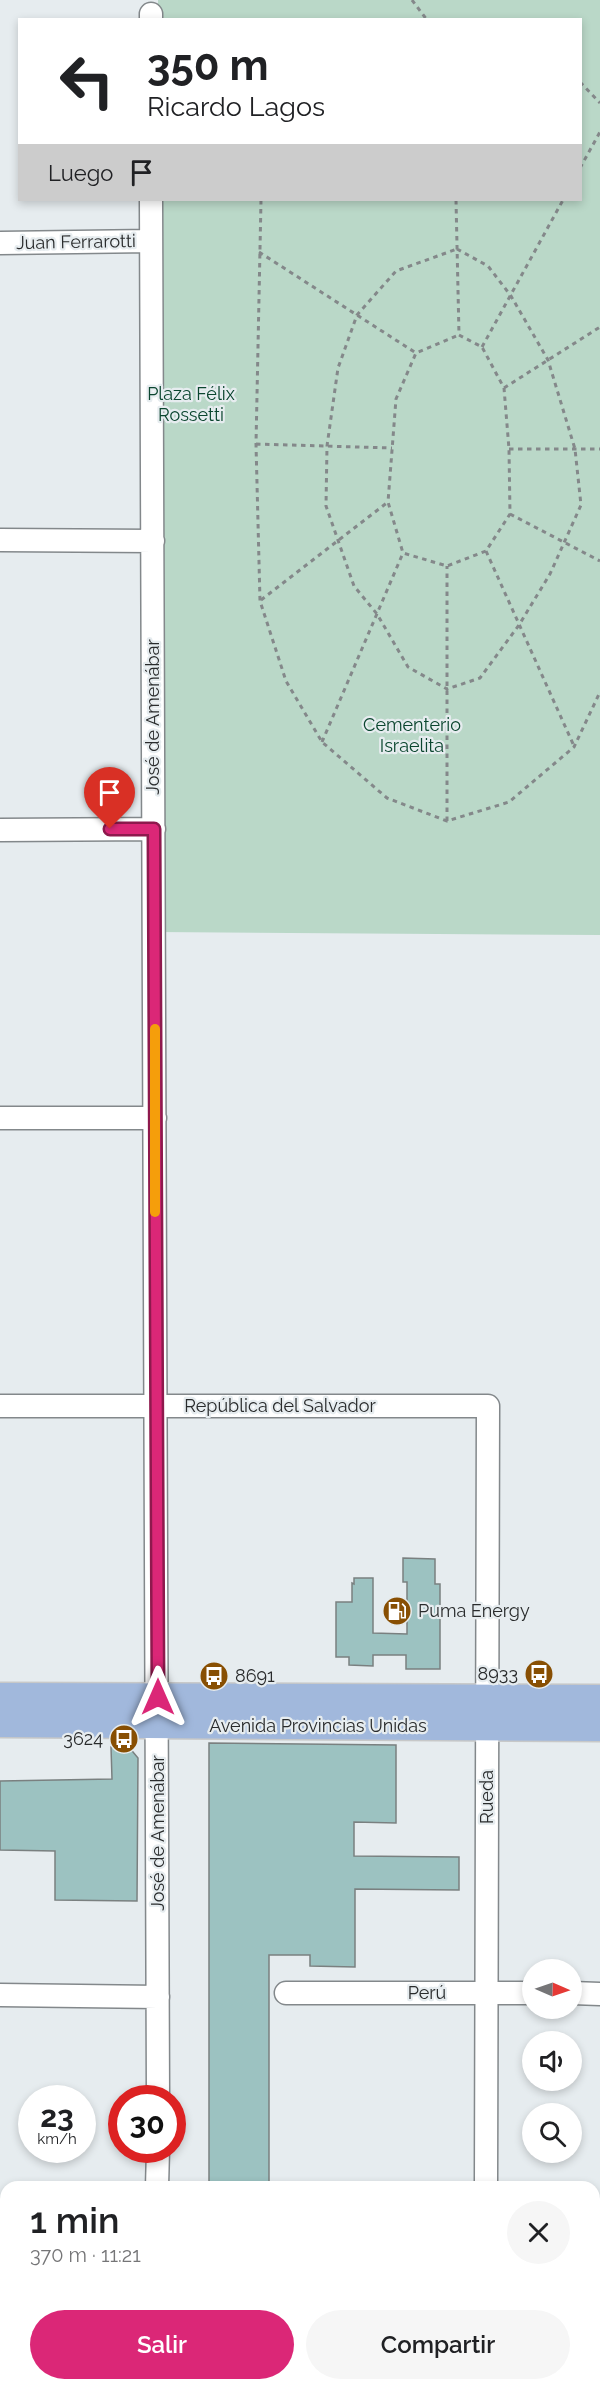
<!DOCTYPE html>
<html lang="es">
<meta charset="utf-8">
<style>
body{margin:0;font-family:Raleway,sans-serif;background:#f6f6f6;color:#202124;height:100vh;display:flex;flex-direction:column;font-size:22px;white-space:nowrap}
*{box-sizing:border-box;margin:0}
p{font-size:20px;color:#757577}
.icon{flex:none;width:33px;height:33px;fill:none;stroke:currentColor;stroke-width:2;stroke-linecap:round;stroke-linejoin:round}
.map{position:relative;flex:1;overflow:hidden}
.sheet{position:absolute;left:0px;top:2181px;width:600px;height:210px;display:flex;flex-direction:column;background:#fff;border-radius:18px 18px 0 0;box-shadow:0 3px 9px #0003}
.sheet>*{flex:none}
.hud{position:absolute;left:18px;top:18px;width:564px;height:183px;border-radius:0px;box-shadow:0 3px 9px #0003;background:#fff;color:#202124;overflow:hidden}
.needle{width:39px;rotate:92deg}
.tools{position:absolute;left:522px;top:1959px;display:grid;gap:12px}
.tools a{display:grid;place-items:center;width:60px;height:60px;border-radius:50%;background:#fff;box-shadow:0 3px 9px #0003;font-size:30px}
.speed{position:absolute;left:18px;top:2085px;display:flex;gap:12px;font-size:30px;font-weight:700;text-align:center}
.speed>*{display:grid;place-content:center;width:78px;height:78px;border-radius:50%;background:#fff;box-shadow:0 3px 9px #0003;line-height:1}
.speed small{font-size:15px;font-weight:400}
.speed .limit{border:9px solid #d22;background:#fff;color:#111}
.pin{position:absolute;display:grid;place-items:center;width:51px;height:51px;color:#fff;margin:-62px -26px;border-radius:50% 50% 50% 0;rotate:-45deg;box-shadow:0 0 6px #0007}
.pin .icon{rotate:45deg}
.me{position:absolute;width:66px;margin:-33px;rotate:0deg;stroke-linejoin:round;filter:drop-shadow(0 0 4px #0008)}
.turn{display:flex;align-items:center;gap:21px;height:126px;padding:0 30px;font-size:27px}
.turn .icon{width:78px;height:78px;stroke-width:2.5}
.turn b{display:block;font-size:42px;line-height:51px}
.then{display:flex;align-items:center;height:57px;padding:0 30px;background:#0003;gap:12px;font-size:22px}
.round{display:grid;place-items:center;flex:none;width:63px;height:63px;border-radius:32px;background:#f6f6f6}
.head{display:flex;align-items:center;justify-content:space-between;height:102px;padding:0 30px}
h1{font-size:36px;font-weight:600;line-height:45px}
.action{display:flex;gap:12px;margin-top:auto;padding:12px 30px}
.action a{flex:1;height:69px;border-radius:36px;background:#db2777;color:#fff;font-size:24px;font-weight:600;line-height:69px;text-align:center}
.action a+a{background:#f6f6f6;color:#202124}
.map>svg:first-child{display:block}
.built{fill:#d4e3e9}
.green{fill:#bad8c8}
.building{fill:#9cc2c1;stroke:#7a8080;stroke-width:1.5}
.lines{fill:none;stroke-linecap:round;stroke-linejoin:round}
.minor-casing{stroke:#83888b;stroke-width:25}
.major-casing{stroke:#c7c8c8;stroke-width:31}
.path{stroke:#84888a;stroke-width:3;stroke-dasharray:4.5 4.5;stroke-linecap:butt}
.minor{stroke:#fff;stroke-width:22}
.major{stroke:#a1b8dc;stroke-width:28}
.route-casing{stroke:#8e194d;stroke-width:15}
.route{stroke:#db2777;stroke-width:10}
.slow{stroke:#f59e0b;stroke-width:10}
.labels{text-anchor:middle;stroke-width:4.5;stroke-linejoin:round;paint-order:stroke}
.street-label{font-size:18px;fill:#292b2c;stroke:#e6ecef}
.park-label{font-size:18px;fill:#0b462f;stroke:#e6ecef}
.poi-label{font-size:18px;fill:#292b2c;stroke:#e6ecef;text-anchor:start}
</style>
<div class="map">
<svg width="600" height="2391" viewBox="0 0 600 2391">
<rect width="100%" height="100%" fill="#e6ecef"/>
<path class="built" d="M255 2385H465V2391H255Z"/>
<path class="green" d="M158 0H600V935L157 932V200H580V20H158Z"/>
<path class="building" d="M403 1558 435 1559V1584H440V1669H406V1655H373V1666L349 1665V1657H336V1602H352V1583L354 1584V1578H373V1633L407 1634V1582H403Z
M209 1743 396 1745V1823L354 1822V1856L459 1857V1890L355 1889V1967L310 1966V1955H269V2187H209Z
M128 1746 138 1758 137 1901 55 1900V1851L0 1850V1781L112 1779 111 1747Z"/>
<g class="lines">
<g class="minor-casing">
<path id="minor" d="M151 14V20
M151 200 158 2098
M0 243 151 241
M0 540 153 541
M0 830 154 829
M0 1118H155
M0 1406H488L486 2187
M286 1993H532
M572 1993 600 1994
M0 1995 158 1997
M157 2187 158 2150
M594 2255 600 2254
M0 2262H6
M157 2391V2385
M486 2391V2385"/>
</g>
<g class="major-casing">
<path id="major" d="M0 1697 600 1699
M0 1723 600 1727"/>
</g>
<path class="path" d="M412 0 427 20
M580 82 600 103
M580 168 600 132
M261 200 256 444 260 601 286 681 322 742 387 798 447 821 509 802 574 747 600 692
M456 200 459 335
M457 249 488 266 511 296 548 360 575 449 581 505 550 574 519 625 480 678 447 689 408 667 377 614 354 586 326 506 327 446 338 368 357 315 396 271Z
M259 252 416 353
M459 335 482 347 504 388 509 449 510 514 486 551 447 566 403 553 388 502 396 399 416 353Z
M482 347 563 200
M504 388 600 327
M256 444 392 448
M509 449H600
M510 514 600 561
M486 551 574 746
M261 600 388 502
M322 742 403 553
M447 821V566"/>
<use href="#minor" class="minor"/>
<use href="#major" class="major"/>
</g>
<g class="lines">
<g class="route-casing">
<path id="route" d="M110 829H154L158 1697"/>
</g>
<use href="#route" class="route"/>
<path class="slow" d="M155 1029V1212"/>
</g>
<defs>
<g id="fuel-disc" transform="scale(1.5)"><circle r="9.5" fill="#884f03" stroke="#e6ecef"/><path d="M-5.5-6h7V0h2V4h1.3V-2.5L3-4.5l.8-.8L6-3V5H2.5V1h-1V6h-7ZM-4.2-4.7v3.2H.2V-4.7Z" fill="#fff"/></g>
<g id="bus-disc" transform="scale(1.5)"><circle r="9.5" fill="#884f03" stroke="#e6ecef"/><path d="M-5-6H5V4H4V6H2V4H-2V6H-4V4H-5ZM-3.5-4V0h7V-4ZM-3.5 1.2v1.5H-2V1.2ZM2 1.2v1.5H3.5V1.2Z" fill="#fff"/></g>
</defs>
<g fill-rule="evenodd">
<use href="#fuel-disc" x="397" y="1611"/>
<use href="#bus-disc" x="539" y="1674"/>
<use href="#bus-disc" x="214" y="1676"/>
<use href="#bus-disc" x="124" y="1739"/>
</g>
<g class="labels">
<g class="street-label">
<text transform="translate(76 242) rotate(-1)" y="6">Juan Ferrarotti</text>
<text transform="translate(153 717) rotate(-90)" y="6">José de Amenábar</text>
<text x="280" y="1412">República del Salvador</text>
<text x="318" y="1732">Avenida Provincias Unidas</text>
<text transform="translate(487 1797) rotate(-90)" y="6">Rueda</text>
<text transform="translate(158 1833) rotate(-90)" y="6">José de Amenábar</text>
<text x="427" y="1999">Perú</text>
</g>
<g class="park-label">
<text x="191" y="400">Plaza Félix<tspan x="191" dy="21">Rossetti</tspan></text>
<text x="412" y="731">Cementerio<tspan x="412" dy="21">Israelita</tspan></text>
</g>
<g class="poi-label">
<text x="418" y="1617">Puma Energy</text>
<text x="518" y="1680" text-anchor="end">8933</text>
<text x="235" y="1682">8691</text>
<text x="103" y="1745" text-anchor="end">3624</text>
</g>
</g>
</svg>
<div class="tools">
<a><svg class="needle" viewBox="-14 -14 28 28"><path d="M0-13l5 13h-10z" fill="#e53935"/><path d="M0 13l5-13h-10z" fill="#757577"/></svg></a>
<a><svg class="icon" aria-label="sound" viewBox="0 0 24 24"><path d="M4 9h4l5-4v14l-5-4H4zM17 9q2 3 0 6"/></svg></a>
<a><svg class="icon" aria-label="search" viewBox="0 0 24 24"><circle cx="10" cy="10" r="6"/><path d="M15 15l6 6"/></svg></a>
</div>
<div class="speed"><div>23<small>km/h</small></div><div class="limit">30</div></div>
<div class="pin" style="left:110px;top:829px;background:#d93025"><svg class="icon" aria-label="arrive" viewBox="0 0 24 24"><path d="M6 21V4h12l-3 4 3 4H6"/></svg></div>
<svg class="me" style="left:158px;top:1697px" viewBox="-20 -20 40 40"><path d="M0-17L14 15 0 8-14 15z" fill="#db2777" stroke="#fff" stroke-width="4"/></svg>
<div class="hud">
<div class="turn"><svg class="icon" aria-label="left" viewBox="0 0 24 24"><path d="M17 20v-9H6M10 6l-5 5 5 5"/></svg><div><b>350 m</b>Ricardo Lagos</div></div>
<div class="then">Luego<svg class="icon" aria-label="arrive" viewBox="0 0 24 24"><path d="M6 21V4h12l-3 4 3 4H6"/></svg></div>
</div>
<section class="sheet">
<div class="head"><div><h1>1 min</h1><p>370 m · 11:21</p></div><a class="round"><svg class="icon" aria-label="close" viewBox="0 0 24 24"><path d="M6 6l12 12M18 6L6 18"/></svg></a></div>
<div class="action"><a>Salir</a><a>Compartir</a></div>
</section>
</div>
